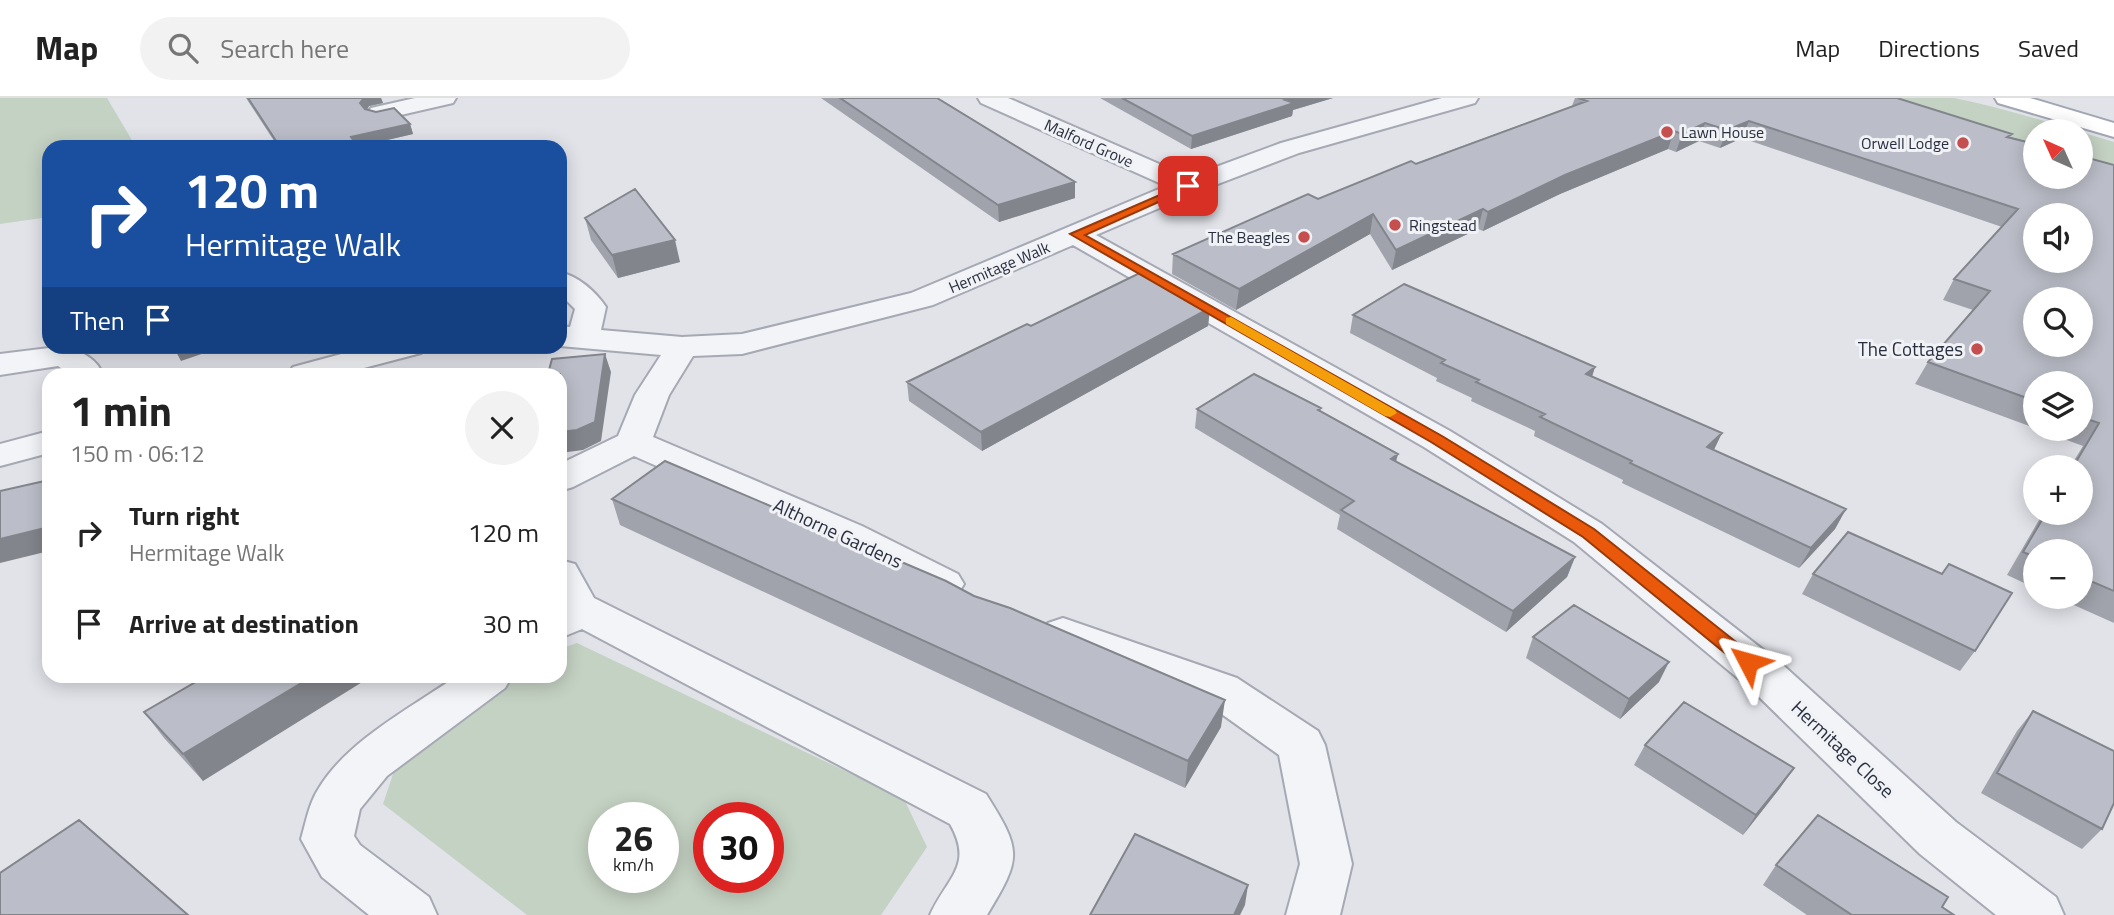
<!DOCTYPE html>
<meta charset="utf-8">
<style>
body{margin:0;font-family:"Titillium Web",sans-serif;background:#f2f2f2;color:#222;height:100vh;display:flex;flex-direction:column;font-size:26px;white-space:nowrap}
*{box-sizing:border-box;margin:0}
p{font-size:23px;color:#767676}
.icon{flex:none;width:38px;height:38px;fill:none;stroke:currentColor;stroke-width:2;stroke-linecap:round;stroke-linejoin:round}
.map{position:relative;flex:1;overflow:hidden}
.details{position:absolute;left:42px;top:270px;width:525px;height:315px;display:flex;flex-direction:column;background:#fff;border-radius:21px;box-shadow:0 4px 18px #0003}
.details>*{flex:none}
.top-card{position:absolute;left:42px;top:42px;width:525px;height:214px;border-radius:21px;box-shadow:0 4px 18px #0003;background:#1a4fa0;color:#fff;overflow:hidden}
.needle{width:46px;rotate:315deg}
.controls{position:absolute;left:2023px;top:21px;display:grid;gap:14px}
.controls a{display:grid;place-items:center;width:70px;height:70px;border-radius:50%;background:#fff;box-shadow:0 4px 18px #0003;font-size:35px}
.speed{position:absolute;left:588px;top:704px;display:flex;gap:14px;font-size:35px;font-weight:700;text-align:center}
.speed>*{display:grid;place-content:center;width:91px;height:91px;border-radius:50%;background:#fff;box-shadow:0 4px 18px #0003;line-height:1}
.speed small{font-size:18px;font-weight:400}
.speed .limit{border:10px solid #d22;background:#fff;color:#111}
.pin{position:absolute;display:grid;place-items:center;width:60px;height:60px;color:#fff;margin:-30px;border-radius:14px;box-shadow:0 4px 10px #0006}
.me{position:absolute;width:77px;margin:-38px;rotate:309deg;stroke-linejoin:round;filter:drop-shadow(0 0 5px #0008)}
.turn{display:flex;align-items:center;gap:24px;height:147px;padding:0 28px;font-size:32px}
.turn .icon{width:91px;height:91px;stroke-width:2.5}
.turn b{display:block;font-size:49px;line-height:60px}
.then{display:flex;align-items:center;height:66px;padding:0 28px;background:#0003;gap:14px;font-size:26px}
.round{display:grid;place-items:center;flex:none;width:74px;height:74px;border-radius:37px;background:#f2f2f2}
.headline{display:flex;align-items:center;justify-content:space-between;height:119px;padding:0 28px}
h1{font-size:42px;font-weight:700;line-height:52px}
ul{padding:0;list-style:none}
li{display:flex;align-items:center;gap:21px;height:91px;padding:0 28px}
li div{flex:1}
li b{display:block;font-size:26px}
li em{font-style:normal}
header{display:flex;align-items:center;gap:42px;box-sizing:border-box;height:98px;padding:0 35px;background:#fff;border-bottom:2px solid #e0e0e0}
header strong{font-size:33px}
nav{display:flex;gap:38px;margin-inline-start:auto;font-size:24px}
.search{width:490px;height:63px;background:#f2f2f2;display:flex;align-items:center;gap:18px;box-sizing:border-box;padding:0 24px;border-radius:38px;color:#767676;font-size:26px}
.map>svg:first-child{display:block}
.green{fill:#c4d2c3;fill-rule:evenodd}
.lines{fill:none;stroke-linecap:round;stroke-linejoin:round}
.minor-casing{stroke:#a6a9b3;stroke-width:4}
.primary-casing{stroke:#a1a6b3;stroke-width:4}
.minor{fill:#f3f4f7;fill-rule:evenodd}
.primary{fill:#fff;fill-rule:evenodd}
.wall{fill:#a1a3ac}
.shaded-wall{fill:#83858c}
.building{fill:#bbbec8;stroke:#83858c;stroke-width:2;fill-rule:evenodd}
.route{fill:#ea580c;stroke:#983908;stroke-width:2}
.slow{fill:#f59e0b}
.poi-dot{fill:#c54f4f;stroke:#f0f2f6;stroke-width:2.5}
.labels{text-anchor:middle;stroke-width:6;stroke-linejoin:round;paint-order:stroke}
.far-poi-label{font-size:16px;fill:#2a2f3f;stroke:#f0f2f6;text-anchor:start}
.far-street-label{font-size:16px;fill:#2a2f3f;stroke:#f0f2f6}
.poi-label{font-size:19px;fill:#2a2f3f;stroke:#f0f2f6;text-anchor:end}
.street-label{font-size:19px;fill:#2a2f3f;stroke:#f0f2f6}
</style>
<header>
<strong>Map</strong>
<div class="search"><svg class="icon" aria-label="search" viewBox="0 0 24 24"><circle cx="10" cy="10" r="6"/><path d="M15 15l6 6"/></svg>Search here</div>
<nav><a>Map</a><a>Directions</a><a>Saved</a></nav>
</header>
<div class="map">
<svg width="2114" height="817" viewBox="0 0 2114 817">
<rect width="100%" height="100%" fill="#e1e3e9"/>
<path class="green" d="M0 0H107L136 49H49V119L0 126Z
M1879 0C1902 0 1931 0 1954 0 1995 8 2037 21 2079 33H2035V54Z
M2081 34 2114 44V80L2081 69Z
M577 545 904 701 927 749 881 817H527L383 706 397 664 458 611 505 578H560V551ZM604 719H663V779H604ZM709 719H768V779H709Z"/>
<g class="lines">
<g class="minor-casing">
<path id="minor" d="M415 0H456L453 5 379 22 371 20 367 15 371 10Z
M978 0H1008L1189 79 1281 45 1442 0H1478L1475 5 1299 55 1197 94 1096 137 1450 333 1602 426 1784 568 1956 724 2056 799 2064 817H1996L1920 756 1752 592 1574 444 1424 349 1073 147 933 207 742 256 693 258 669 297 653 339 862 428 958 476 964 486 958 496 943 500 928 496 834 446 634 358 573 389 560 393V366L618 338 635 297 661 257 560 248V228L570 229 575 211 560 196V174C579 179 595 193 606 209L601 232 682 239 742 236 911 195 1166 88 981 5Z
M65 248C79 252 99 262 102 276H69L58 268 0 277V256Z
M371 248H426L421 255 341 276H288L293 269Z
M49 333V355L0 368V346Z
M560 462 575 466 594 500 986 696C1022 753 1022 759 987 817H930C947 779 974 768 950 726L582 531 560 540Z
M1063 520 1237 580 1318 633 1325 647 1352 766 1340 817H1286L1300 766 1279 657 1205 604 1048 547 1041 536 1048 525Z
M457 578H512L505 590 387 678 360 711 354 738 360 747 429 799 437 817H369L322 779 301 741C306 724 309 705 319 690 347 643 412 609 457 578Z"/>
</g>
<g class="primary-casing">
<path id="primary" d="M1995 0H2030L2114 25V39L1998 5Z"/>
</g>
<use href="#minor" class="minor"/>
<use href="#primary" class="primary"/>
</g>
<path class="wall" d="M246 0H381L383 5 369 8 367 12 410 26 413 36 357 49H278Z
M821 0H937L1075 100 999 124Z
M1100 0H1333L1293 12 1292 18 1191 51Z
M1575 0H1897L2012 36 2010 39 2114 67V525L2056 499H2081V453H2035V490L2007 477 2043 415H2081V369H2070L2083 348 2037 331H2081V285H2035V330L1915 286 1928 264 1973 212 1943 202 1954 181 2002 129 1742 40 1720 50 1699 43 1676 54 1668 51 1560 96 1483 133 1478 131 1392 172 1370 136 1236 212 1172 176 1173 156 1318 101 1572 8Z
M585 120 680 164 618 180 591 142Z
M1210 210 1208 228 982 353 909 303 907 284 1031 228Z
M1353 217 1595 269 1592 278 1714 352 1846 411 1835 431 1799 470 1622 385 1623 382 1534 338 1535 333 1471 303 1472 300 1436 283 1437 280 1350 235Z
M1321 310 1320 313 1396 364 1575 459 1567 479 1506 534 1337 431 1340 417 1195 330 1197 311Z
M612 401 1221 629 1185 690 620 427Z
M1813 476 1975 553 1960 573 1802 496Z
M1533 539 1659 584 1620 621 1526 560Z
M206 578 203 683 164 640 144 614Z
M2033 613 2102 731 2082 751 1981 695 2017 633Z
M1645 647 1794 670 1780 690 1743 737 1634 667Z
M1776 767 1942 809 1954 817H1807L1763 787Z"/>
<path class="shaded-wall" d="M364 0H381L383 5 369 8 364 15 360 5Z
M1293 0H1333L1293 12 1292 18 1191 51 1192 38Z
M1749 23 1742 40 1720 50 1727 32Z
M1705 25 1699 43 1676 54 1682 36Z
M410 26 413 36 357 49H344L351 39Z
M1674 33 1668 51 1560 96 1483 133 1488 114 1565 77Z
M1075 84V100L999 124 998 107Z
M1483 111 1478 131 1392 172 1396 152Z
M1373 116 1370 136 1236 212 1239 191Z
M675 142 680 164 618 180 612 157Z
M1210 210 1208 228 982 353 981 334Z
M173 248H225L181 263Z
M605 256 611 274 601 343 583 352 560 355V334Z
M1595 269 1589 288 1586 276Z
M1722 335 1713 354 1707 349Z
M1398 356 1393 376 1391 361Z
M1846 411 1835 431 1799 470 1811 450Z
M49 429V453L0 465V441Z
M1575 459 1567 479 1506 534 1513 513Z
M1669 564 1659 584 1620 621 1629 601Z
M313 578H372L203 683 183 656Z
M1225 602 1221 629 1185 690 1188 663Z
M1794 670 1780 690 1743 737 1756 717Z
M1248 787 1245 807 1240 817H1234Z"/>
<path class="building" d="M248 0H364L360 5 365 11 376 14 394 10 410 26 351 39 356 46 344 49H280Z
M840 0H937L1075 84 998 107Z
M1122 0H1293L1285 2 1294 5 1192 38Z
M1578 0H1897L2012 36 2007 39 2035 46V79H2081V58L2114 67V493L2081 479V453H2035V459L2023 454 2046 415H2081V369H2073L2099 325 2081 319V285H2035V303L1928 264 1990 193 1954 181 2018 111 1749 23 1727 32 1705 25 1682 36 1674 33 1565 77 1488 114 1483 111 1396 152 1373 116 1239 191 1173 156 1308 96 1318 101 1411 63 1416 66 1587 3ZM2035 117H2081V163H2035ZM2035 201H2081V247H2035Z
M635 91 675 142 612 157 585 120Z
M1144 173 1210 210 981 334 907 284 1027 226 1031 228Z
M1404 186 1595 269 1586 276 1722 335 1707 349 1846 411 1811 450 1630 365 1632 363 1540 319 1545 316 1476 284 1479 282 1441 265 1445 262 1353 217Z
M605 256 595 324 577 332 560 334V276H548L552 261Z
M1254 276 1321 310 1318 312 1398 356 1391 361 1575 459 1513 513 1341 412 1354 403 1197 311Z
M665 363 946 483 974 498 1010 510 1225 602 1188 663 612 401Z
M49 382V429L0 441V393Z
M1848 434 1942 476 1949 466 2012 495 1975 553 1813 476Z
M1574 507 1669 564 1629 601 1533 539Z
M206 578H313L183 656 144 614Z
M1684 604 1794 670 1756 717 1645 647Z
M2033 613 2114 653V705L2102 731 1997 675Z
M1818 717 1948 799 1942 809 1954 817H1852L1776 767Z
M79 722 188 817H0V775Z
M1135 736 1248 787 1234 817H1090Z"/>
<path class="route" d="M1185 86 1194 88 1085 137 1442 338 1594 431 1755 559 1757 564 1755 569H1742L1583 439 1431 344 1070 136Z"/>
<path class="slow" d="M1231 219 1395 312 1397 315 1390 319 1385 318 1226 226V220Z"/>
<g class="poi-dot">
<circle cx="1667" cy="34" r="7"/>
<circle cx="1963" cy="45" r="7"/>
<circle cx="1395" cy="127" r="7"/>
<circle cx="1304" cy="139" r="7"/>
<circle cx="1977" cy="251" r="7"/>
</g>
<g class="labels">
<g class="far-poi-label">
<text x="1681" y="40">Lawn House</text>
<text x="1949" y="51" text-anchor="end">Orwell Lodge</text>
<text x="1409" y="133">Ringstead</text>
<text x="1290" y="145" text-anchor="end">The Beagles</text>
</g>
<g class="far-street-label">
<text transform="translate(1089 45) rotate(24)" y="6">Malford Grove</text>
<text transform="translate(999 169) rotate(-23)" y="6">Hermitage Walk</text>
</g>
<g class="poi-label">
<text x="1963" y="258">The Cottages</text>
</g>
<g class="street-label">
<text transform="translate(838 435) rotate(25)" y="7">Althorne Gardens</text>
<text transform="translate(1843 651) rotate(43)" y="7">Hermitage Close</text>
</g>
</g>
</svg>
<div class="controls">
<a><svg class="needle" viewBox="-14 -14 28 28"><path d="M0-13l5 13h-10z" fill="#e53935"/><path d="M0 13l5-13h-10z" fill="#767676"/></svg></a>
<a><svg class="icon" aria-label="sound" viewBox="0 0 24 24"><path d="M4 9h4l5-4v14l-5-4H4zM17 9q2 3 0 6"/></svg></a>
<a><svg class="icon" aria-label="search" viewBox="0 0 24 24"><circle cx="10" cy="10" r="6"/><path d="M15 15l6 6"/></svg></a>
<a><svg class="icon" aria-label="layers" viewBox="0 0 24 24"><path d="M12 4l9 5-9 5-9-5zM3 14l9 5 9-5"/></svg></a>
<a>+</a>
<a>−</a>
</div>
<div class="speed"><div>26<small>km/h</small></div><div class="limit">30</div></div>
<div class="pin" style="left:1188px;top:88px;background:#d93025"><svg class="icon" aria-label="arrive" viewBox="0 0 24 24"><path d="M6 21V4h12l-3 4 3 4H6"/></svg></div>
<svg class="me" style="left:1748px;top:564px" viewBox="-20 -20 40 40"><path d="M0-17L14 15 0 8-14 15z" fill="#ea580c" stroke="#fff" stroke-width="4"/></svg>
<div class="top-card">
<div class="turn"><svg class="icon" aria-label="right" viewBox="0 0 24 24"><path d="M7 20v-9h11M14 6l5 5-5 5"/></svg><div><b>120 m</b>Hermitage Walk</div></div>
<div class="then">Then<svg class="icon" aria-label="arrive" viewBox="0 0 24 24"><path d="M6 21V4h12l-3 4 3 4H6"/></svg></div>
</div>
<section class="details">
<div class="headline"><div><h1>1 min</h1><p>150 m · 06:12</p></div><a class="round"><svg class="icon" aria-label="close" viewBox="0 0 24 24"><path d="M6 6l12 12M18 6L6 18"/></svg></a></div>
<ul>
<li><svg class="icon" aria-label="right" viewBox="0 0 24 24"><path d="M7 20v-9h11M14 6l5 5-5 5"/></svg><div><b>Turn right</b><p>Hermitage Walk</p></div><em>120 m</em></li>
<li><svg class="icon" aria-label="arrive" viewBox="0 0 24 24"><path d="M6 21V4h12l-3 4 3 4H6"/></svg><div><b>Arrive at destination</b></div><em>30 m</em></li>
</ul>
</section>
</div>
